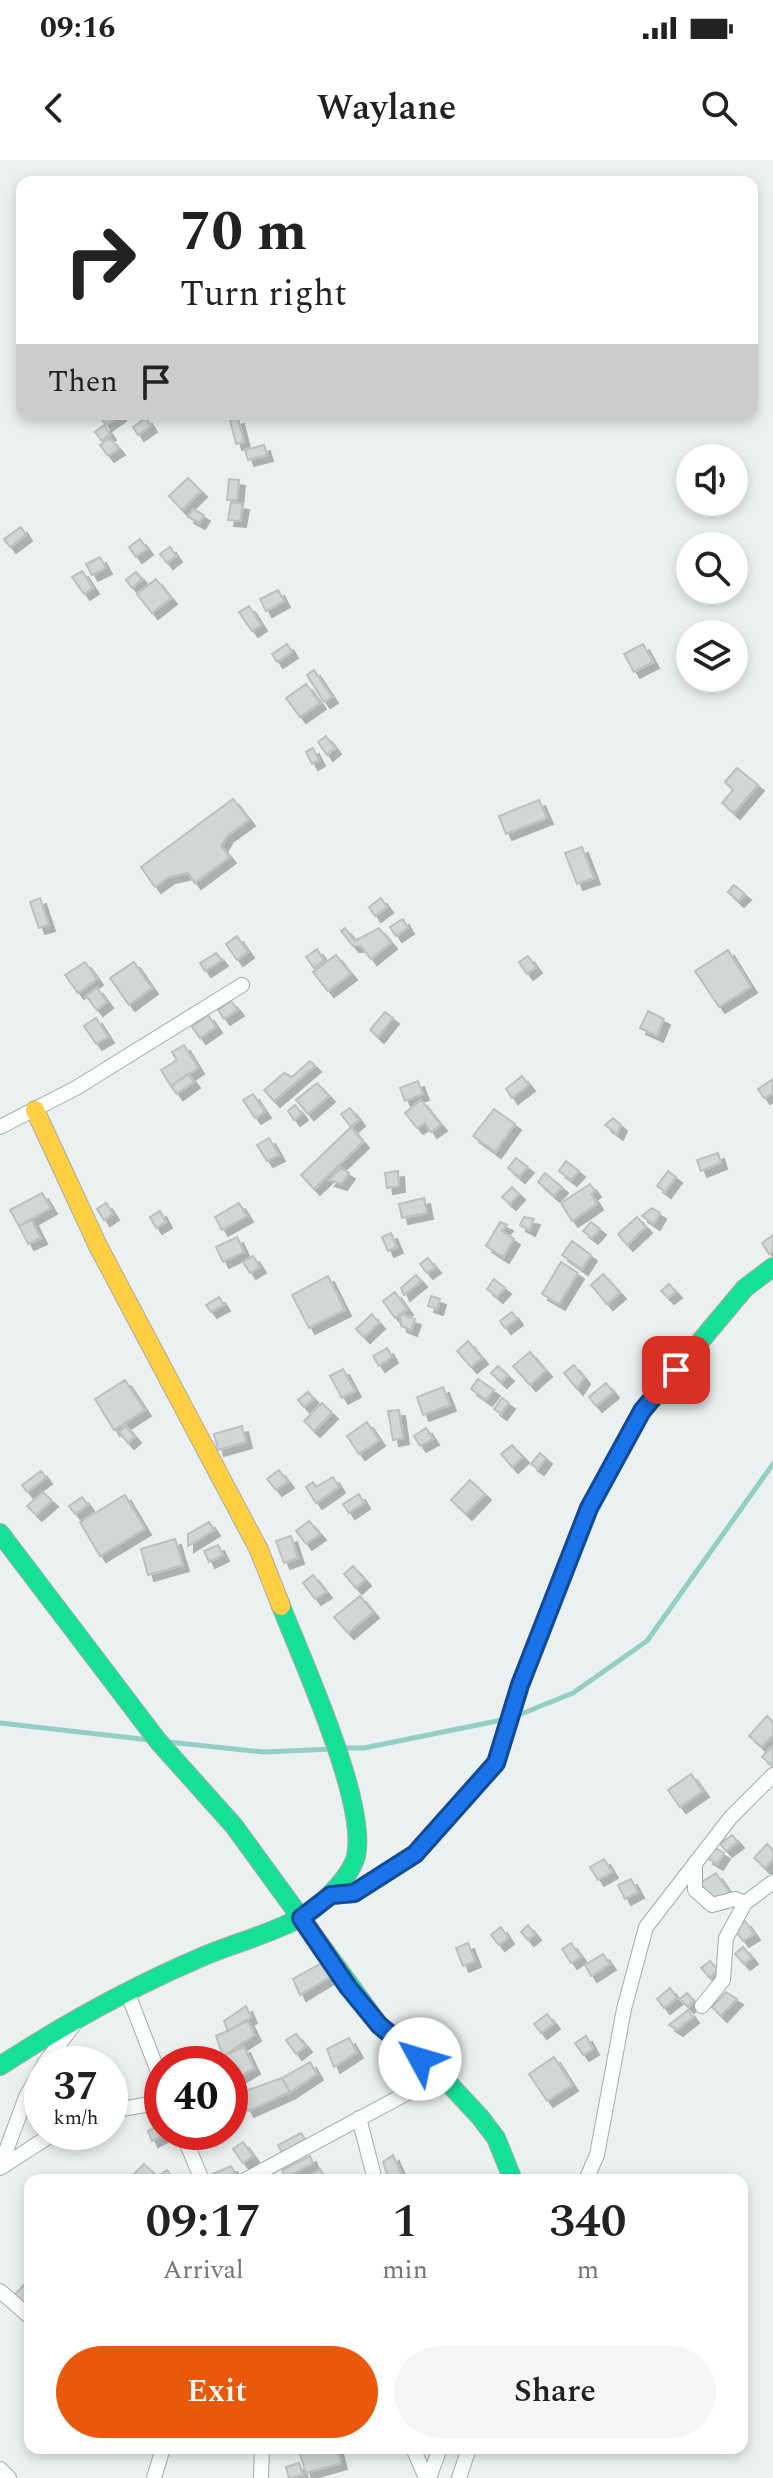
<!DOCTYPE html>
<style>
body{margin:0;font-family:Spectral,serif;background:#f6f6f6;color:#222;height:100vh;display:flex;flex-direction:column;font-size:30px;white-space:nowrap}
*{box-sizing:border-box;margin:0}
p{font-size:26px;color:#767676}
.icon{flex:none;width:44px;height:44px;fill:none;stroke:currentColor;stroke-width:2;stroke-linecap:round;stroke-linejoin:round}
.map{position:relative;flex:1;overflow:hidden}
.drawer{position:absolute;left:24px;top:2014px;width:724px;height:280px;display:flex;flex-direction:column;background:#fff;border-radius:16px;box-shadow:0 4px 12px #0003}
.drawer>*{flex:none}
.guide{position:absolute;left:16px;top:16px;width:742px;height:244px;border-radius:16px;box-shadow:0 4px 12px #0003;background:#fff;color:#222;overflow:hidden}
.controls{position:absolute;left:676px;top:284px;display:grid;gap:16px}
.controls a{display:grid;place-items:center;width:72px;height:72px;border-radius:50%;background:#fff;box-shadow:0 4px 12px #0003;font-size:40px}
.speed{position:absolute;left:24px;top:1886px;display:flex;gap:16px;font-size:40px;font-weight:700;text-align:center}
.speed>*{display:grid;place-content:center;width:104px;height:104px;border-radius:50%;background:#fff;box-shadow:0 4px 12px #0003;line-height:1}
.speed small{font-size:20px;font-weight:400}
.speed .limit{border:12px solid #d22;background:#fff;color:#111}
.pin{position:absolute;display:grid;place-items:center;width:68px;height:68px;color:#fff;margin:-34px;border-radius:16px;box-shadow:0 4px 12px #0006}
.me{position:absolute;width:88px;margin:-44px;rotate:309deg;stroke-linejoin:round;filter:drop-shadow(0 0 6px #0008)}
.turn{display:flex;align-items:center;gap:28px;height:168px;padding:0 32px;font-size:36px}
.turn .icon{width:104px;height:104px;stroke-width:2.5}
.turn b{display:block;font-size:56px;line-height:68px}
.then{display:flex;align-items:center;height:76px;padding:0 32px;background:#0003;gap:16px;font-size:30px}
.eta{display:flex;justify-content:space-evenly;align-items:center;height:136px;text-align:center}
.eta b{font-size:48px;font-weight:600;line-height:56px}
.primary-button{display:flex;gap:16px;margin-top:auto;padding:16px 32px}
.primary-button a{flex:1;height:92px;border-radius:48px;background:#ea580c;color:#fff;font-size:32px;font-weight:600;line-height:92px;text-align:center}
.primary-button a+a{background:#f6f6f6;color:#222}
.status{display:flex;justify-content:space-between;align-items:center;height:56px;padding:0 40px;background:#fff;direction:ltr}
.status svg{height:22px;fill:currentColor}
header{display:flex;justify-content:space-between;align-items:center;height:104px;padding:0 32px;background:#fff;font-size:36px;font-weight:600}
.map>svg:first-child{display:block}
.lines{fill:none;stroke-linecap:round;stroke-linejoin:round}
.stream{stroke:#94cfc4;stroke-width:5}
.building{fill:#d1d7d6;stroke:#bcc1c0;stroke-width:2;filter:url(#shadow)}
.street-casing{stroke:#a7abab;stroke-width:16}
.fast-casing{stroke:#a7abab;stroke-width:20}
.slow-casing{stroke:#a7abab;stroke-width:20}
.street{stroke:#fcfdfd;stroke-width:14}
.fast{stroke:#16e098;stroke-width:18}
.slow{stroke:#ffcf43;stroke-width:18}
.route-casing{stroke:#114b97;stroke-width:20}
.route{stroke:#1a73e8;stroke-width:14}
</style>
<div class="status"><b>09:16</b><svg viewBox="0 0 49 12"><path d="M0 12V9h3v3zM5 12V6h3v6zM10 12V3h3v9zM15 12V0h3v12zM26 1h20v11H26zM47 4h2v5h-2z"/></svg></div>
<header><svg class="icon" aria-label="back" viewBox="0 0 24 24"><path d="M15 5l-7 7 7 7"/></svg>Waylane<svg class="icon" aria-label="search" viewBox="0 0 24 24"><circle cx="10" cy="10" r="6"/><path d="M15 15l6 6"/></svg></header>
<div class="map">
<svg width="773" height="2318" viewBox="0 0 773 2318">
<defs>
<filter id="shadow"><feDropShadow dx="6" dy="6" stdDeviation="0" flood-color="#0004"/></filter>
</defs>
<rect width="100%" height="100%" fill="#ebf1f0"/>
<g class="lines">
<path class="stream" d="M516 1556 573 1533 647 1481 773 1304
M0 1563 150 1580
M168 1582 264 1592 333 1589
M343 1588H364L502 1560"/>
</g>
<path class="building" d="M102 254H119L120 255 106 265 99 256Z
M146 258 151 266 138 275 133 267Z
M238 258 244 282 236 284 230 260Z
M104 265 110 274 102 281 95 272Z
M110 278 119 289 108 296 100 285Z
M264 285 267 295 248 300 245 290Z
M188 318 201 331 182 350 169 336Z
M229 319 239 320 237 340H227Z
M231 342 243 344 240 361 228 360Z
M193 349 204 355 199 363 188 357Z
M21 367 26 375 10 387 4 379Z
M140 379 147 389 136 397 129 387Z
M170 387 176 396 167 403 160 394Z
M100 397 106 408 92 415 86 404Z
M82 411 93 428 84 434 72 417Z
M136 412 142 419 132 428 126 420Z
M156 419 171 438 152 453 137 434Z
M278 430 284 441 266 451 260 439Z
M249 446 261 465 252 471 239 452Z
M287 484 292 492 277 502 272 494Z
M643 484 653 502 634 512 624 494Z
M314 510 332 537 324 542 307 515Z
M306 524 320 543 300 557 286 538Z
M326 576 335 588 327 595 318 582Z
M313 588 319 600 312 604 306 592Z
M737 608 758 625 734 653 722 643 733 630 725 622Z
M233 639 249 660 227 676 221 686 230 697 195 723 188 713 169 717 155 727 141 707Z
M539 640 547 658 506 674 499 656Z
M582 687 594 718 577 724 565 693Z
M734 725 745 734 738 741 728 732Z
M40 738 49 765 39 768 30 742Z
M381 738 387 747 375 756 369 747Z
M403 759 408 768 396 776 390 767Z
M345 768 355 781 379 768 391 783 371 799 361 786H353L341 771Z
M237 776 248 792 237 800 226 784Z
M317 789 324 800 314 808 306 797Z
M728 790 751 827 719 847 695 811Z
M216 793 222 800 205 811 200 803Z
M336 795 351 814 328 831 313 812Z
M528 796 536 807 527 814 519 802Z
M85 802 97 819 78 833 65 815Z
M134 802 152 828 129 845 110 818Z
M97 828 107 842 97 850 86 836Z
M231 841 238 850 224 859 218 850Z
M648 851 664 859 657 876 640 868Z
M385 852 393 858 378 877 370 870Z
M208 855 216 867 200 878 192 867Z
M96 858 108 877 96 884 84 866Z
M184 885 198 908 171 926 161 910 177 900 172 892Z
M310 901 315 906 274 941 264 930 284 913 292 917Z
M188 914 194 922 177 934 171 926Z
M522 916 529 925 512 938 506 929Z
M773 919V933L764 938 758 929Z
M418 921 423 934 405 941 400 928Z
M317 923 329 936 308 954 296 940Z
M253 934 265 952 255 958 243 940Z
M421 940 441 965 431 972 425 963 417 968 405 953Z
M295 945 302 954 294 960 288 951Z
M350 948 359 960 351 967 341 954Z
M494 949 515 964 495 992 473 976Z
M613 958 621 965 617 974 605 965Z
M351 967 363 982 314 1029 301 1015Z
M269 978 279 995 267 1001 257 985Z
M718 993 721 1003 701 1011 697 1000Z
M516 998 528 1007 519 1017 508 1008Z
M566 1001 579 1011 571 1020 559 1011Z
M341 1008 349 1013 341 1024 329 1020Z
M398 1011 399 1026 387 1028 385 1013Z
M668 1011 676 1017 665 1032 657 1026Z
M545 1013 562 1027 554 1036 538 1022Z
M590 1024 595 1031 591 1034 597 1044 572 1061 561 1043Z
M512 1027 519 1034 510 1044 502 1037Z
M42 1033 51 1048 19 1066 10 1050Z
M424 1038 427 1053 402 1058 399 1044Z
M106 1043 113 1054 104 1060 97 1049Z
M239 1043 247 1056 222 1070 215 1057Z
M652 1048 660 1053 654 1064 642 1056Z
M160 1051 166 1062 156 1068 150 1057Z
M524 1057 534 1059 529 1070 520 1065Z
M637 1057 646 1067 627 1085 618 1074Z
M32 1060 41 1078 28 1084 19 1066Z
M500 1062 507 1065 502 1071 514 1079 503 1097 486 1086Z
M591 1062 600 1069 592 1078 583 1071Z
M391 1073 397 1087 388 1091 382 1077Z
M773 1075V1092L769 1094 762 1083Z
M237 1077 244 1092 223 1102 216 1087Z
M572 1081 591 1095 582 1109 562 1095Z
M253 1096 260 1107 250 1113 243 1102Z
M428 1098 435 1107 427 1113 420 1104Z
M561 1102 578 1113 559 1144 542 1134Z
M603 1114 620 1133 607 1144 591 1125Z
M416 1115 421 1121 404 1135 401 1128Z
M328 1116 345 1150 309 1168 292 1135Z
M494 1119 505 1128 497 1137 487 1129Z
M669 1124 676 1132 668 1138 661 1131Z
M395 1132 407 1149 395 1158 383 1141Z
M431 1136 440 1139 437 1149 428 1146Z
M219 1137 224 1145 211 1152 206 1145Z
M512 1152 517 1159 505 1168 500 1161Z
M372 1154 379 1163 364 1177 356 1169Z
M400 1154 415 1159 411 1170 401 1166Z
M468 1181 482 1198 471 1207 457 1191Z
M387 1188 392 1197 379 1206 373 1196Z
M530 1192 546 1211 530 1225 513 1206Z
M574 1205 584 1218 577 1229 564 1213Z
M498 1206 508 1215 501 1222 491 1213Z
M343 1209 355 1231 342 1238 330 1216Z
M478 1219 494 1230 486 1240 471 1229Z
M125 1220 145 1250 114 1270 95 1239Z
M606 1223 613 1232 596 1246 589 1237Z
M443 1227 450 1245 423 1255 417 1237Z
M308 1232 314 1239 304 1247 298 1240Z
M502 1238 509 1243 501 1254 494 1249Z
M322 1243 332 1253 314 1271 304 1261Z
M399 1250 403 1278 393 1280 388 1251Z
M367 1262 379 1280 359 1294 347 1276Z
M126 1266 135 1277 128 1283 119 1272Z
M242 1266 246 1282 218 1290 214 1274Z
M426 1268 433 1279 420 1286 414 1276Z
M512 1285 523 1297 512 1307 501 1294Z
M540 1293 546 1298 538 1309 531 1304Z
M279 1310 288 1322 276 1330 267 1319Z
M41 1311 46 1318 27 1332 22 1325Z
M333 1317 339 1327 316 1343 306 1327 313 1322 316 1327Z
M470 1320 485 1334 466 1354 451 1340Z
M43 1332 52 1341 36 1355 27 1346Z
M359 1334 364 1343 349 1353 343 1344Z
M125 1335 145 1369 100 1396 80 1362Z
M82 1337 88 1345 75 1354 69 1346Z
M309 1361 320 1374 306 1384 296 1371Z
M209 1362 214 1370 188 1386V1374Z
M291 1376 298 1398 284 1403 276 1381Z
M175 1379 183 1405 148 1415 141 1389Z
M218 1385 223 1395 209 1402 204 1391Z
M353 1406 365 1420 356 1428 344 1414Z
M313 1415 326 1432 315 1439 303 1423Z
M360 1436 373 1452 348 1473 334 1457Z
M767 1556 773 1562V1575L762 1587 749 1576Z
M771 1587 773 1588V1606L762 1597Z
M691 1614 703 1631 680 1647 668 1630Z
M732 1675 738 1682 726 1691 720 1684Z
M767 1684 773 1690V1699L765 1708 754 1698Z
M714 1687 724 1693 717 1704 707 1698Z
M604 1699 612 1712 598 1720 590 1707Z
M716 1713 729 1732 714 1743 700 1723Z
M631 1719 638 1732 625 1739 618 1725Z
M745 1761 754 1774 743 1781 734 1769Z
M528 1765 535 1774 528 1780 521 1772Z
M501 1767 508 1778 499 1785 491 1775Z
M468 1783 475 1801 463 1806 456 1788Z
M571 1783 581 1797 571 1803 562 1789Z
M743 1787 752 1798 744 1804 735 1794Z
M603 1794 610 1804 591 1816 585 1805Z
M329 1799 338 1812 300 1835 293 1819Z
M710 1801 718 1810 710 1818 701 1808Z
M670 1828 677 1838 664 1848 657 1839Z
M726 1832 737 1839 721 1856 712 1847Z
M687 1833 694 1841 688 1847 680 1839Z
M246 1846 251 1857 228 1871 224 1861Z
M688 1850 693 1857 677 1870 669 1865Z
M547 1854 554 1863 541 1873 534 1864Z
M248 1861 255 1875 223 1896 216 1876Z
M296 1874 306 1886 296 1894 286 1880Z
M586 1876 593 1889 583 1895 575 1883Z
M349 1878 357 1892 334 1907 327 1889Z
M244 1887 254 1908 234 1920 230 1904 223 1896Z
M554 1897 572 1925 547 1941 529 1914Z
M310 1902 317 1914 290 1932 282 1918Z
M282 1918 290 1932 248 1951 239 1933Z
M158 1966 162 1976 152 1981 148 1971Z
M301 1973 305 1979 282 1993 278 1985Z
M243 1982 253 1996 243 2003 233 1989Z
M393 1995 404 2020H389L383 2002Z
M310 1996 313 2003 286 2018 282 2010Z
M144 2004 157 2016 154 2020H139L133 2015Z
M231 2006 236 2015 224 2020H208L206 2017Z
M320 2009 326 2018 311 2020 309 2016Z
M167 2010 175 2020 154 2019Z
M26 2123 30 2127V2151L13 2136Z
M298 2288H337L341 2303 306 2313Z
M299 2303 303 2315 289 2318 286 2307Z"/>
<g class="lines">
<g class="street-casing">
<path id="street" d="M0 967 76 928 242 825
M695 1703V1730L712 1745 735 1739 745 1743
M128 1834 162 1922
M702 1846 723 1820 726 1778 745 1743 773 1722
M44 1904 76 1862
M110 1951 162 1942
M359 1958 375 2020
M182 1972 202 2020
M0 2007 26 1937 42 1908
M0 2008 56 1972
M245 2020 441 1915
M586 2020 597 1995 624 1849 646 1767 731 1657 773 1615
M0 2131 30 2157
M413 2288 426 2318
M0 2309 9 2318
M154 2318 163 2288
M261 2318 262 2288
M429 2318 440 2288
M459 2318 469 2288"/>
</g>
<g class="fast-casing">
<path id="fast" d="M0 1373 158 1581 234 1666 379 1865 441 1915 480 1957 496 1978 513 2020
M331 1735 354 1733 415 1694 496 1603 520 1525 589 1348 642 1251 745 1128 773 1107
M0 1906C66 1863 131 1827 204 1796 235 1783 270 1774 300 1758 319 1748 351 1717 356 1696 368 1643 302 1500 281 1446"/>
</g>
<g class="slow-casing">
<path id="slow" d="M35 950 98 1086 259 1390 281 1446"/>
</g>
<use href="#street" class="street"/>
<use href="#fast" class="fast"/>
<use href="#slow" class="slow"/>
</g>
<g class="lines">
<g class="route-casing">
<path id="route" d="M420 1899 379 1865 348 1827 301 1758 331 1735 354 1733 415 1694 496 1603 520 1525 589 1348 642 1251 676 1210"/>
</g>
<use href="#route" class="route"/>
</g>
</svg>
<div class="controls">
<a><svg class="icon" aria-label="sound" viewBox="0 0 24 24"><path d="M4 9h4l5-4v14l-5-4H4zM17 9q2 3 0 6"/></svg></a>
<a><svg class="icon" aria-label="search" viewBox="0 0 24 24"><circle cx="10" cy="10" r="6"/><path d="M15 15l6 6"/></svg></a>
<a><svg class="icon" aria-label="layers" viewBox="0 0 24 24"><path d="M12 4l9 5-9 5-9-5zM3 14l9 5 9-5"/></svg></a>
</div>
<div class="speed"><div>37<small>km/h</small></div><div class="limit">40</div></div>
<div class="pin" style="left:676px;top:1210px;background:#d93025"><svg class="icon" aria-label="arrive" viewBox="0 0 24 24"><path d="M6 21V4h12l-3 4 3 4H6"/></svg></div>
<svg class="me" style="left:420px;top:1899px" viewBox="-20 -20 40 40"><circle r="19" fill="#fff"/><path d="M0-13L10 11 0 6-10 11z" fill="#1a73e8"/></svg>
<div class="guide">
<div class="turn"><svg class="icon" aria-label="right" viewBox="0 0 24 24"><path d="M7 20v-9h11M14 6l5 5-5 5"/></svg><div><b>70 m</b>Turn right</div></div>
<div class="then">Then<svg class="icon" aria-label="arrive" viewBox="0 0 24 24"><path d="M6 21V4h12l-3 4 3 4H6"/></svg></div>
</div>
<section class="drawer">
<div class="eta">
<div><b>09:17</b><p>Arrival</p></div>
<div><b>1</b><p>min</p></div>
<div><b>340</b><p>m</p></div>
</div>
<div class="primary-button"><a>Exit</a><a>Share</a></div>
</section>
</div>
